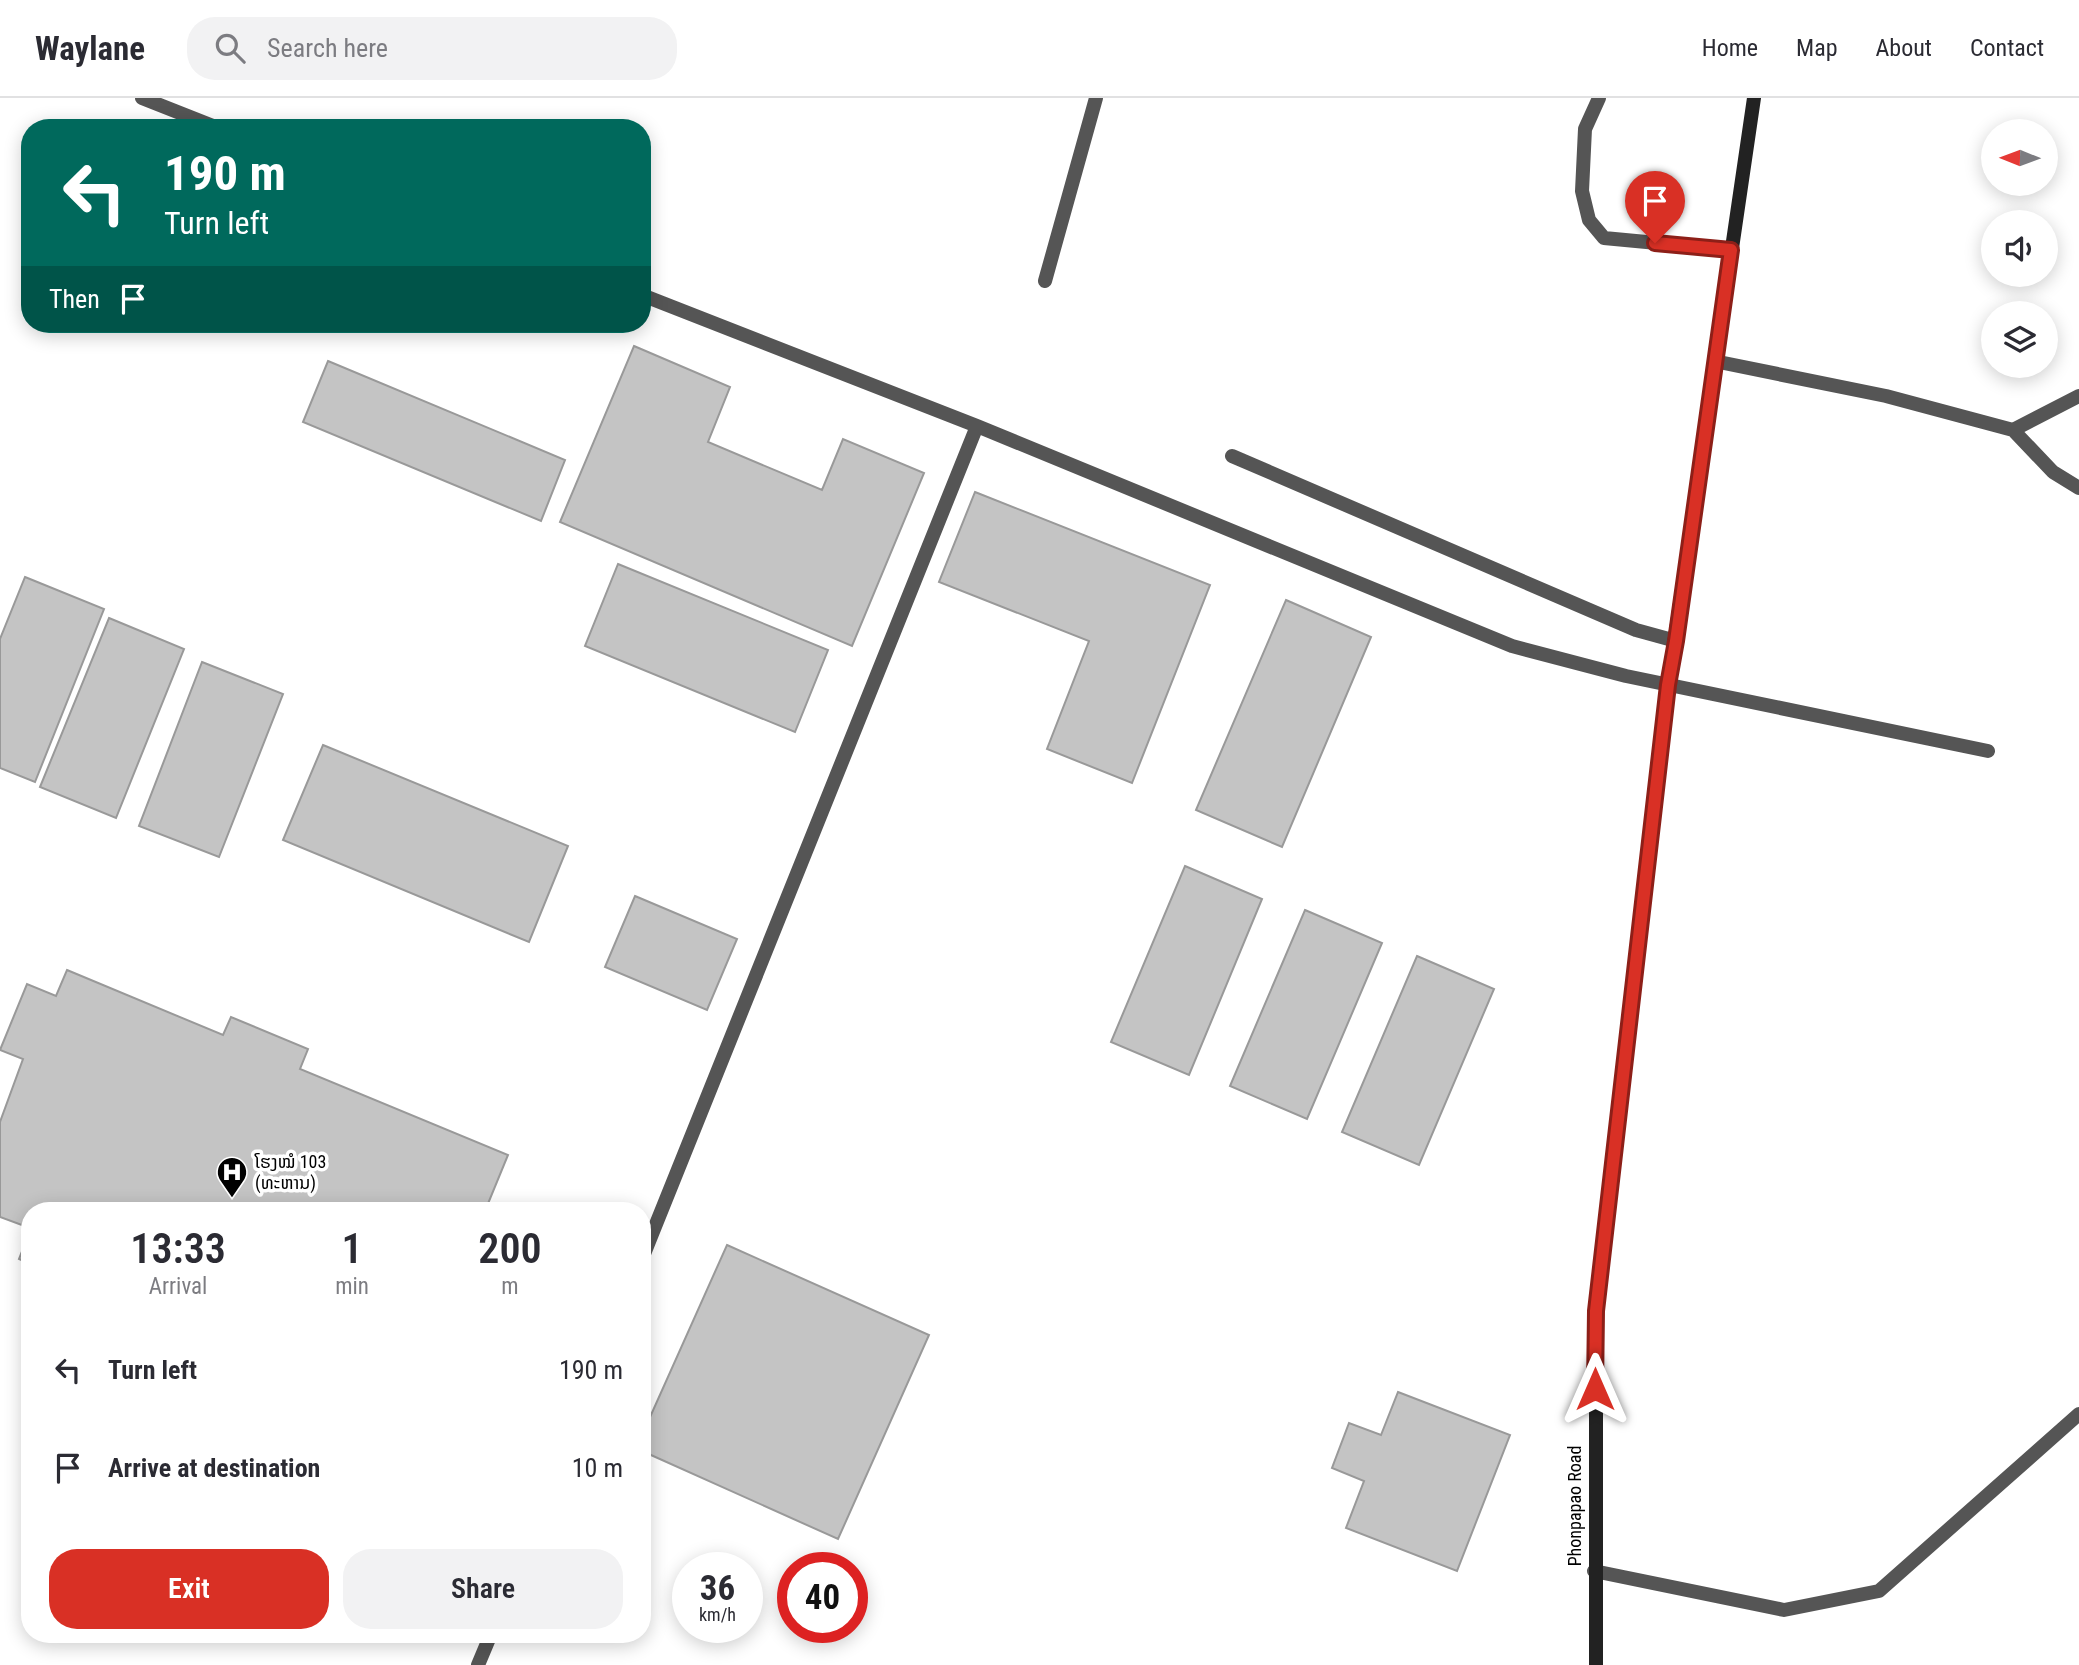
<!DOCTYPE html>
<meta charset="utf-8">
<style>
body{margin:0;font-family:"Roboto Condensed","Noto Sans Lao",sans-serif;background:#f2f2f3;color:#2b2b33;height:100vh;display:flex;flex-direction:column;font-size:26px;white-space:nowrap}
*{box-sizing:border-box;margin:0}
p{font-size:23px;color:#7c7c81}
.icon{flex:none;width:38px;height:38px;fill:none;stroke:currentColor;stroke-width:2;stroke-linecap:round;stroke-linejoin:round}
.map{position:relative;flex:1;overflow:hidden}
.sheet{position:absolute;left:21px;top:1104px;width:630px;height:441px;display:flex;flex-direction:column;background:#fff;border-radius:28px;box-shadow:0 4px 18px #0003}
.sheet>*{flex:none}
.hud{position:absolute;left:21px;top:21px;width:630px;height:214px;border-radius:28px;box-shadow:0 4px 18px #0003;background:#00695c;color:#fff;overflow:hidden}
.needle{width:46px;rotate:271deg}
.tools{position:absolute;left:1981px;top:21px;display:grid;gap:14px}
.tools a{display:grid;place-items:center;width:77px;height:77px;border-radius:50%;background:#fff;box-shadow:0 4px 18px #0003;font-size:35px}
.speed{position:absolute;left:672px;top:1454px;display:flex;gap:14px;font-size:35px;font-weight:700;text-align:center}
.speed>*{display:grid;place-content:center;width:91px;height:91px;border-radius:50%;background:#fff;box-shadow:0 4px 18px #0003;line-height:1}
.speed small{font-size:18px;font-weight:400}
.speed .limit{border:10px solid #d22;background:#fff;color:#111}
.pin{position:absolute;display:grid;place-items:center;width:60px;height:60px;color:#fff;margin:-72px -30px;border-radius:50% 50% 50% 0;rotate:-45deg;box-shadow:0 0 7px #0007}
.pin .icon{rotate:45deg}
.me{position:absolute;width:77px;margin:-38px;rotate:0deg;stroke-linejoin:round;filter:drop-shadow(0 0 5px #0008)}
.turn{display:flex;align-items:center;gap:24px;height:147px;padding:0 28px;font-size:32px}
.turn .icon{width:91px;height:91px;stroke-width:2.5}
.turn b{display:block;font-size:49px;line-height:60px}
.then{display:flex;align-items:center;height:66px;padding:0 28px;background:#0003;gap:14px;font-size:26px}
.eta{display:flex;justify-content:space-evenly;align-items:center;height:119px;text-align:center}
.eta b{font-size:42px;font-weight:600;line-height:49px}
.cta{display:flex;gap:14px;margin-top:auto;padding:14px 28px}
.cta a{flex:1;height:80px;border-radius:28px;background:#d93025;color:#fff;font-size:28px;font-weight:600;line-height:80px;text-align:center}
.cta a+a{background:#f2f2f3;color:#2b2b33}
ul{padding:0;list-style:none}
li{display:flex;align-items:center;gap:21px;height:98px;padding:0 28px}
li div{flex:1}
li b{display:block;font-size:26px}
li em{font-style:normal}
header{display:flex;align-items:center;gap:42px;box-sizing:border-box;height:98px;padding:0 35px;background:#fff;border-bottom:2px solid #e1e1e2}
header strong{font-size:33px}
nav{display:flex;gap:38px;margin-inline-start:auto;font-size:24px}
.search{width:490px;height:63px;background:#f2f2f3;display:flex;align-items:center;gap:18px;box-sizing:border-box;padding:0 24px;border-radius:28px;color:#7c7c81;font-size:26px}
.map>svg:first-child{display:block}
.building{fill:#c4c4c4;stroke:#999;stroke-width:2}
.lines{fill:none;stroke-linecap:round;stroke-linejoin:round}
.lane{stroke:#555;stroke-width:14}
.street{stroke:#555;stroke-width:14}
.secondary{stroke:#222;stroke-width:14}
.route-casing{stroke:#8d1f18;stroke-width:18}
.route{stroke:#d93025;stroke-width:12}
.labels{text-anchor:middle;stroke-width:7;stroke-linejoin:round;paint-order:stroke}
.poi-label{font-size:18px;fill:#000;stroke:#fff;text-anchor:start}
.street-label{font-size:18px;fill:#000;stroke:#fff}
</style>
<header>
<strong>Waylane</strong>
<div class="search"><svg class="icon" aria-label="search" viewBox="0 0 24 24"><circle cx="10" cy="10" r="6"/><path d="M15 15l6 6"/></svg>Search here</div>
<nav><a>Home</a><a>Map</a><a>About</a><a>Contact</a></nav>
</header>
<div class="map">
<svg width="2079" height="1567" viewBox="0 0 2079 1567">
<rect width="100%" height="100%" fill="#fff"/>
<path class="building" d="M634 248 730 289 708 344 822 392 843 341 924 375 852 548 560 424Z
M328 263 565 362 541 423 303 324Z
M975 394 1210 487 1132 685 1047 651 1089 543 939 484Z
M618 466 828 552 795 634 585 548Z
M25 479 104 511 35 684 0 670V541Z
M1286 502 1371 539 1282 749 1196 712Z
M109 520 184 551 116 720 40 689Z
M202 564 283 596 219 759 139 728Z
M323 647 568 748 529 844 283 742Z
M1185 768 1262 801 1189 977 1111 944Z
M635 798 737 841 707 912 605 869Z
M1305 812 1382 845 1307 1021 1230 988Z
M1417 858 1494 891 1419 1067 1342 1034Z
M67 872 223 937 231 919 308 951 300 971 508 1057 485 1113H30V1130L0 1119V1024L23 961 0 952 27 886 56 898Z
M30 1133V1166L19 1161Z
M727 1147 929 1237 838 1441 642 1353V1337Z
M1398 1294 1510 1337 1457 1473 1346 1430 1364 1383 1332 1370 1349 1325 1381 1337Z"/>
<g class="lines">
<path class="lane" d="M142 0 218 30
M1599 0 1585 31 1582 93 1589 122 1604 140 1731 152
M642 197 977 328 1512 548 1626 578 1988 653
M642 1161 977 328
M478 1567 491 1536"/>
<path class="street" d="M1045 183 1096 0
M1714 263 1886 298 2013 332 2053 374 2079 390
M2013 332 2079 298
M1232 358 1636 532 1676 543
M1594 1473 1784 1512 1879 1493 2079 1316"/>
<path class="secondary" d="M1596 1567V1213L1668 587 1754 0"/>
</g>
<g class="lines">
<g class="route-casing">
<path id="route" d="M1595 1291 1596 1213 1668 587 1676 543 1731 152 1655 145"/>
</g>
<use href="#route" class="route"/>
</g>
<defs>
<g id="hospital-pin" transform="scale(1.575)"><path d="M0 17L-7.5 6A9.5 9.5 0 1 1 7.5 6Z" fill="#000" stroke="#fff"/><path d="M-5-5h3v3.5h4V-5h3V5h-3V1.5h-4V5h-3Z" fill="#fff"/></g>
</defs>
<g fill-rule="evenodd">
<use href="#hospital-pin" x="232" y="1074"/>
</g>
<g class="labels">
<g class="poi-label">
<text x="255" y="1070">ໂຮງໝໍ 103<tspan x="255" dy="21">(ທະຫານ)</tspan></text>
</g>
<g class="street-label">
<text transform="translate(1575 1408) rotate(-90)" y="6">Phonpapao Road</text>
</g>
</g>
</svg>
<div class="tools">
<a><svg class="needle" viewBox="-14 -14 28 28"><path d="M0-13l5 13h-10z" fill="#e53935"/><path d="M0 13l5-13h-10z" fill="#7c7c81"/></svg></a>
<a><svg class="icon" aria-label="sound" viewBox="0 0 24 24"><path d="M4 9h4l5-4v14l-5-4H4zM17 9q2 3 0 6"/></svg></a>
<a><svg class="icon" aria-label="layers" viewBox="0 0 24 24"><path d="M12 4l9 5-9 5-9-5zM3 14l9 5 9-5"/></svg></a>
</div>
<div class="speed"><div>36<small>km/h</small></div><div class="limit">40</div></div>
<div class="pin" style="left:1655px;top:145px;background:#d93025"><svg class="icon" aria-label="arrive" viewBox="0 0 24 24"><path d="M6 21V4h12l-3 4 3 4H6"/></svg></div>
<svg class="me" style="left:1595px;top:1291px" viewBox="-20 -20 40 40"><path d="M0-17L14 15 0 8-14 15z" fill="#d93025" stroke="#fff" stroke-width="4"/></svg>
<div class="hud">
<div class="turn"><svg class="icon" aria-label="left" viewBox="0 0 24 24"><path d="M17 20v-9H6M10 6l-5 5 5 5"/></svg><div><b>190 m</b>Turn left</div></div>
<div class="then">Then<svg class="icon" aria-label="arrive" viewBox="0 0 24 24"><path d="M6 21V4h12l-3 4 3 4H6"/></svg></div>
</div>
<section class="sheet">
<div class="eta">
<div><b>13:33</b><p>Arrival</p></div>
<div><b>1</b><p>min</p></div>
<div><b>200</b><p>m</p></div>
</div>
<ul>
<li><svg class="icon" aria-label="left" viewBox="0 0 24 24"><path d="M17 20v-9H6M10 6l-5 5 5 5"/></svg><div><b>Turn left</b></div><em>190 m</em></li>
<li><svg class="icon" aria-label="arrive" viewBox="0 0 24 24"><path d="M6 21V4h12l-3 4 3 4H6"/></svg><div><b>Arrive at destination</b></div><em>10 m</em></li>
</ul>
<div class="cta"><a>Exit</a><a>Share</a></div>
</section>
</div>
